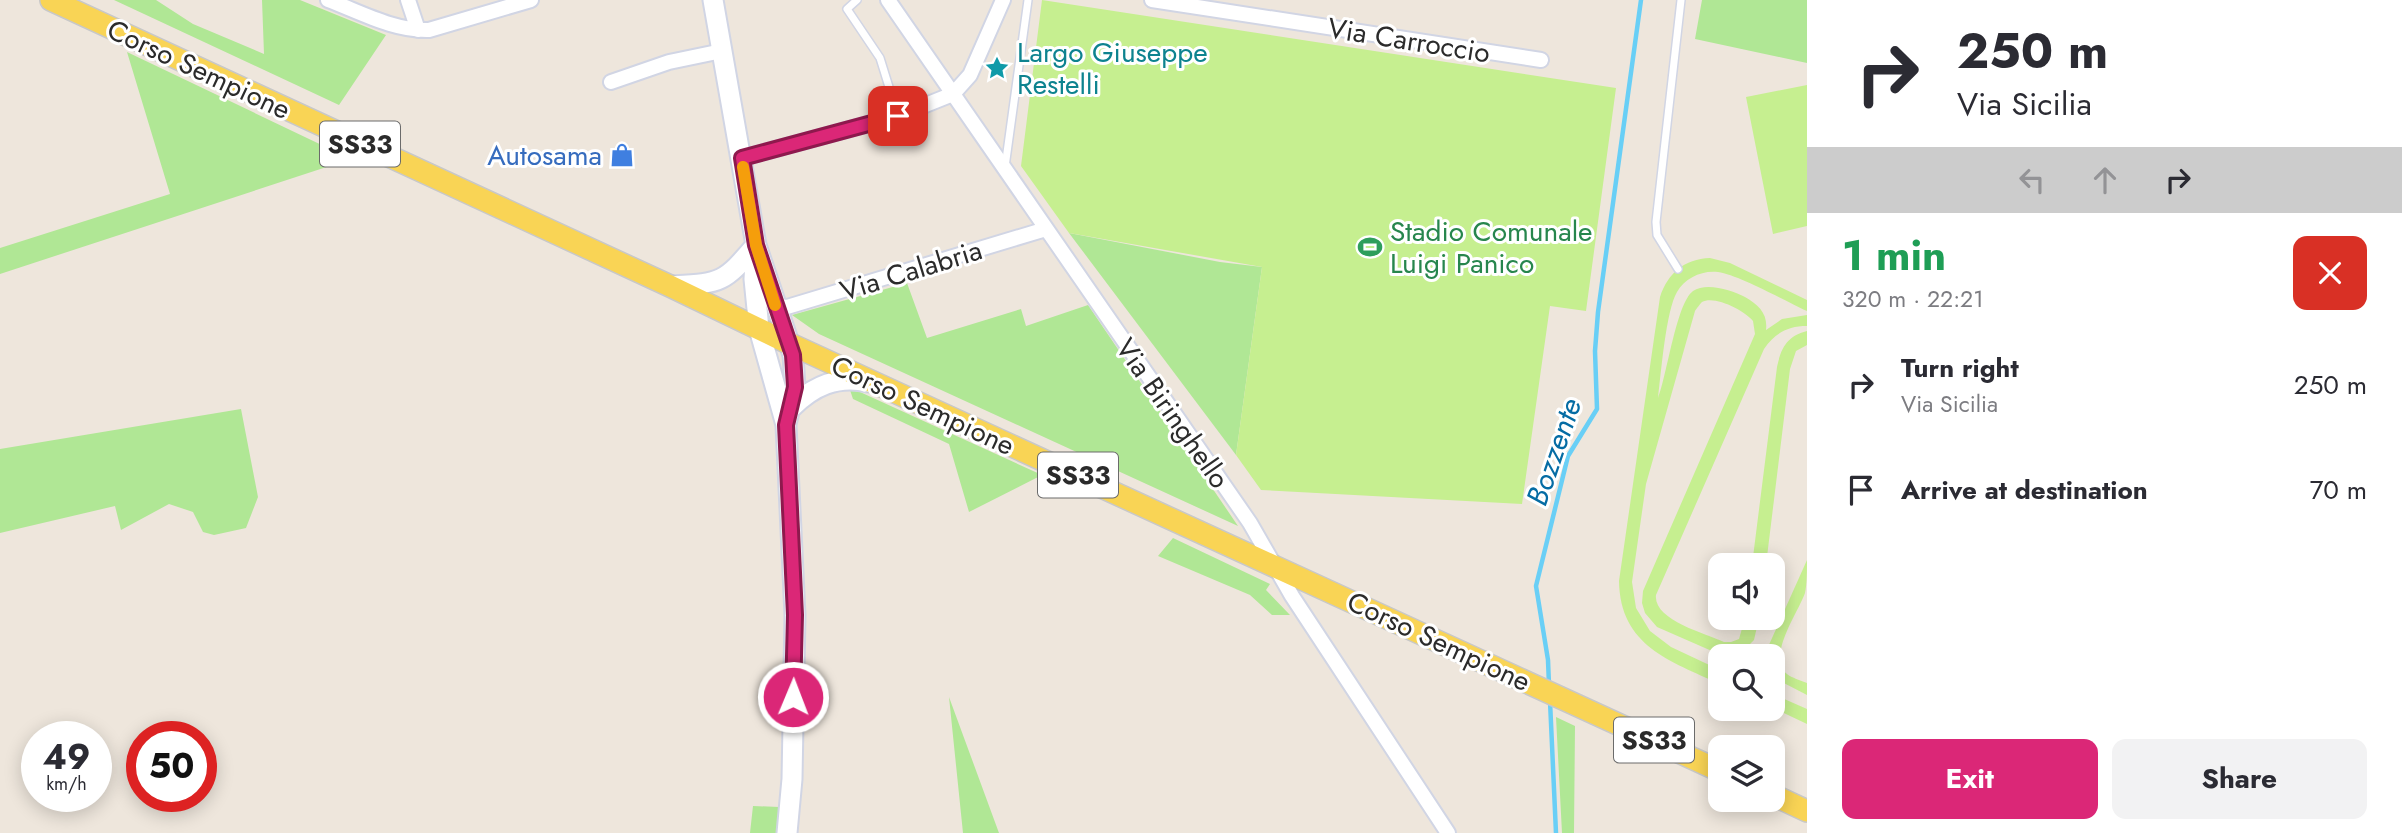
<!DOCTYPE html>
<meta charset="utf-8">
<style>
body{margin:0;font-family:Jost,sans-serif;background:#f2f2f3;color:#2b2b33;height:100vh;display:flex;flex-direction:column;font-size:26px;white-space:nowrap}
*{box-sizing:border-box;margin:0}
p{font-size:23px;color:#7c7c81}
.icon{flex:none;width:38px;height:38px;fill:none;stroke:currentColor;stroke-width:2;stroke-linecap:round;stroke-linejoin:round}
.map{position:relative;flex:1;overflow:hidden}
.drawer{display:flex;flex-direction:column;background:#fff;width:595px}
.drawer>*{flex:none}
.banner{background:#fff;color:#2b2b33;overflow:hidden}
.tools{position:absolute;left:1708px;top:553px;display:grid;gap:14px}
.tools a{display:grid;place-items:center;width:77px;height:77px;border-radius:14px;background:#fff;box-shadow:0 4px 18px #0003;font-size:35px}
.speed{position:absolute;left:21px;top:721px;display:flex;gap:14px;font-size:35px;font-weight:700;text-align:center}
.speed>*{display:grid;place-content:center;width:91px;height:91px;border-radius:50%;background:#fff;box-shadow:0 4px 18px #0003;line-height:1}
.speed small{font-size:18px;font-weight:400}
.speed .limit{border:10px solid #d22;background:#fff;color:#111}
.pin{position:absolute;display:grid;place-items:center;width:60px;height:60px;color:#fff;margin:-30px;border-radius:14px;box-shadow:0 4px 10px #0006}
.me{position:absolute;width:77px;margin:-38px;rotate:1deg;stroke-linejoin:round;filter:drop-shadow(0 0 5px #0008)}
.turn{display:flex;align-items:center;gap:24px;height:147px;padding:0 35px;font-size:32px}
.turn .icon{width:91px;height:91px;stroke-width:2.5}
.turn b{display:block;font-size:49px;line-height:60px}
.lanes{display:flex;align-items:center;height:66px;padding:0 35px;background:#0003;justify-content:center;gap:35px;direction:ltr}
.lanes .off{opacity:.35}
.round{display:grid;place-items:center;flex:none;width:74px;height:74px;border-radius:14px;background:#f2f2f3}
.headline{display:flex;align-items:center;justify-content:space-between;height:119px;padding:0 35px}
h1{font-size:42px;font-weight:700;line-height:52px;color:#1e9e55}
.cta{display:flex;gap:14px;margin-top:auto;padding:14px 35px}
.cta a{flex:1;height:80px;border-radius:14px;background:#db2777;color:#fff;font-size:28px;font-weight:700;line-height:80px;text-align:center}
.cta a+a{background:#f2f2f3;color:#2b2b33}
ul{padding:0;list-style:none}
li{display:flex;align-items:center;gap:21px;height:105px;padding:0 35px}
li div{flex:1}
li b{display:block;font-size:26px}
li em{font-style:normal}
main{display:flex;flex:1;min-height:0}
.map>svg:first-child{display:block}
.green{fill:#b0e795}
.pitch{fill:#c6ef90}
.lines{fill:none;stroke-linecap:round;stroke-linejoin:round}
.stream{stroke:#69cff6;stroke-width:4.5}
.lane-casing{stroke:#d1d5e4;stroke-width:10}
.street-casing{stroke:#d1d5e4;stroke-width:18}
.secondary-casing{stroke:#d1d5e4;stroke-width:23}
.primary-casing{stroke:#c8c8c8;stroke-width:24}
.lane{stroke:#fff;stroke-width:7}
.street{stroke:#fff;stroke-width:14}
.secondary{stroke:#fff;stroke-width:19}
.primary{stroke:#f9d455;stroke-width:21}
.route-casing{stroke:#8e194d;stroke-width:18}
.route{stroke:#db2777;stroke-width:12}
.slow{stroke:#f59e0b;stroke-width:12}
.labels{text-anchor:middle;stroke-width:6;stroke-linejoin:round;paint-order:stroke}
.shield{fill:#fff;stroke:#6b6b6b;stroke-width:2}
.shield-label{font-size:26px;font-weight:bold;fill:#2b2b2b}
.street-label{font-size:28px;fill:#2b2b2b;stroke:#fff}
.culture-label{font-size:28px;fill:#0d838f;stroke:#fff;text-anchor:start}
.shop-label{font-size:28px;fill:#366cbe;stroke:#fff;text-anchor:end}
.leisure-label{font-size:28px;fill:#27864d;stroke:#fff;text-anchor:start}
.water-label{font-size:30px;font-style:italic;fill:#056ca4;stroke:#fff}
</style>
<main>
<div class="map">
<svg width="1807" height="833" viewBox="0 0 1807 833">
<rect width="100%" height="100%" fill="#eee6dc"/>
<path class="green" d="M114 0H156L193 24 264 54 262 0H300L386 35 339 105Z
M1702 0H1807V63L1695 39Z
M127 52 351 159 0 274V248L170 194Z
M1069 233 1220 262 1262 267 1236 455Z
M907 283 927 338 1021 309 1026 326 1088 305 1238 526 819 334 792 315Z
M850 390 860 392 1042 475 969 512 949 444 853 399Z
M241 409 258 497 246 528 214 535 203 532 193 512 169 504 121 530 115 506 0 533V449Z
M1173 538 1270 584 1266 590 1290 615H1272L1250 595 1158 556Z
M949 697 999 833H963Z
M1556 717 1575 726 1574 833H1562Z
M753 806 779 807 777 833H750Z"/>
<path class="pitch" d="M1042 0 1616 88 1586 311 1550 306 1522 504 1261 490 1236 455 1262 267 1069 233 1021 166Z
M1807 85V226L1773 234 1746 97Z
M1710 258 1730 263 1807 300V311C1785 301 1739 275 1718 272 1702 270 1685 278 1677 292 1666 310 1661 374 1658 398 1667 376 1676 304 1693 291 1706 282 1732 290 1745 297 1759 305 1768 314 1766 330L1782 319 1807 315V326C1788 326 1775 333 1764 349L1656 595C1653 620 1704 633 1724 642H1731L1739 639 1745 618H1759L1754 640 1741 653 1721 655 1657 627 1645 613 1642 603 1643 591 1755 334 1753 321C1745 311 1715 295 1702 302 1701 303 1696 309 1695 311L1646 484 1632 582 1636 608 1650 631 1671 647 1720 670V684C1670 661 1620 646 1619 581L1660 297C1668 273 1684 259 1710 258Z
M1807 331V345L1796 351 1790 369 1766 565H1752L1777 367C1781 348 1787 336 1807 331Z
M1807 560C1807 571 1807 584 1805 593 1798 613 1766 657 1787 674 1792 678 1800 680 1807 683V695L1776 679 1773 675V656H1767L1768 647Z
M1773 694 1807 709V724L1773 708Z"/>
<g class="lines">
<path class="stream" d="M1549 685 1548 660 1536 586 1568 456 1597 409 1595 351 1598 312 1641 0
M1550 701 1556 833"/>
<g class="lane-casing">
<path id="lane" d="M857 0 847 9 880 58 898 116
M1005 167 1028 0
M1678 269 1657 235 1656 222 1681 0"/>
</g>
<g class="street-casing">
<path id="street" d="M328 0C360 12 394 31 429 30L531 0
M408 0 418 30
M888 0 1250 523 1292 596 1448 833
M1152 0 1541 60
M611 82 669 62 722 51
M742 158 898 116 953 94 970 75 1003 0
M775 306 787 307 1046 229"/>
</g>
<g class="secondary-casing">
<path id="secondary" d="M713 0 756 245 793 355 795 387 786 424
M756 245 754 279 759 329 786 425 795 615 792 779 787 833
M670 286C721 283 723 284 756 245
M791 408C813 386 837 375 868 382"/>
</g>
<g class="primary-casing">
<path id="primary" d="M51 0 670 286 788 343 1720 771
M1773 795 1807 811"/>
</g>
<use href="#lane" class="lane"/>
<use href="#street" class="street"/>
<use href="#secondary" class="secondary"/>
<use href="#primary" class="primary"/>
</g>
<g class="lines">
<g class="route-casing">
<path id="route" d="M793 697 795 615 786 425 795 387 793 355 756 245 742 158 898 116"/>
</g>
<use href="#route" class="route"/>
<path class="slow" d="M743 167 756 245 775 305"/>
</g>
<defs>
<g id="sight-bare" transform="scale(1.89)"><path d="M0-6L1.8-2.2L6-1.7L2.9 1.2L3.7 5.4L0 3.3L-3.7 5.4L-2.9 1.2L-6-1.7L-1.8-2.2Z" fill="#0f9aa8" stroke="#fff" stroke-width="2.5" paint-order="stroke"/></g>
<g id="shop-bare" transform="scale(1.89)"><path d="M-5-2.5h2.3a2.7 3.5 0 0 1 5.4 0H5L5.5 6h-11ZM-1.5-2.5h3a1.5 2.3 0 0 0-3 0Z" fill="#3f7fe0" stroke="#fff" stroke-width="2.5" paint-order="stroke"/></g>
<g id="stadium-bare" transform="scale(1.89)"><path d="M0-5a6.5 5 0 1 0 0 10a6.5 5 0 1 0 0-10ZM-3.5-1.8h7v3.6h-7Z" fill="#2e9e5b" stroke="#fff" stroke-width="2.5" paint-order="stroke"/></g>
</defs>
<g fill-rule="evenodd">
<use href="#sight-bare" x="997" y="68"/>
<use href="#shop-bare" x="622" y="155"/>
<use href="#stadium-bare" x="1370" y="247"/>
</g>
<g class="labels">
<g class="shield">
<rect x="320" y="121.5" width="80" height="45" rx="5"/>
<rect x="1038" y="452.5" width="80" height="45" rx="5"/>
<rect x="1614" y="717.5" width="80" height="45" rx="5"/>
</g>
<g class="shield-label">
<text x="360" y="153">SS33</text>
<text x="1078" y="484">SS33</text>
<text x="1654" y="749">SS33</text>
</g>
<g class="street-label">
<text transform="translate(1409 40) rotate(9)" y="10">Via Carroccio</text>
<text transform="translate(199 69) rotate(25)" y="10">Corso Sempione</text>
<text transform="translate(911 270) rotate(-17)" y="10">Via Calabria</text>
<text transform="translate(923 405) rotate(25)" y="10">Corso Sempione</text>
<text transform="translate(1173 413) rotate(55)" y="10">Via Biringhello</text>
<text transform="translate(1439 641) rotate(25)" y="10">Corso Sempione</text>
</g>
<g class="culture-label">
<text x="1017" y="62">Largo Giuseppe<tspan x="1017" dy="32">Restelli</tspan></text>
</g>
<g class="shop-label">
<text x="602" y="165">Autosama</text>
</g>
<g class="leisure-label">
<text x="1390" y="241">Stadio Comunale<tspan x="1390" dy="32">Luigi Panico</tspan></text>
</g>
<g class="water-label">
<text transform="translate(1554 452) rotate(-71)" y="10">Bozzente</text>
</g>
</g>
</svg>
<div class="tools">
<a><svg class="icon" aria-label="sound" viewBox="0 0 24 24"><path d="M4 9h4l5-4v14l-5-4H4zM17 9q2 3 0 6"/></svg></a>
<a><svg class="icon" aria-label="search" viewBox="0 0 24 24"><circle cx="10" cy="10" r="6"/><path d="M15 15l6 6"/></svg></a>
<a><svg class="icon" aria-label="layers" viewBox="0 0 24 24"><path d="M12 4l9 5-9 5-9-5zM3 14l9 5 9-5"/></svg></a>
</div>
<div class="speed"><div>49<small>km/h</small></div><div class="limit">50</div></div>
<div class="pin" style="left:898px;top:116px;background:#d93025"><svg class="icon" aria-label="arrive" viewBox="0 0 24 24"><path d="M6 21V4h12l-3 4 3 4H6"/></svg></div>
<svg class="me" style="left:793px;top:697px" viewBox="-20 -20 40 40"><circle r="17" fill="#db2777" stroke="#fff" stroke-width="3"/><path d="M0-11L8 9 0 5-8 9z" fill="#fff"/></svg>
</div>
<section class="drawer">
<div class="banner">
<div class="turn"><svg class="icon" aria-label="right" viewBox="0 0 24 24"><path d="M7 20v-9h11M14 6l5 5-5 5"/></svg><div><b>250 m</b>Via Sicilia</div></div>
<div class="lanes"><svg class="icon off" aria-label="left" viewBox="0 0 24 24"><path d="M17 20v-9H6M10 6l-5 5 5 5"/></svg><svg class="icon off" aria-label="ahead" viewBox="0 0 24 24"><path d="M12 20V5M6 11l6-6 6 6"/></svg><svg class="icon" aria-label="right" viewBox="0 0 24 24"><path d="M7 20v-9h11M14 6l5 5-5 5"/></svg></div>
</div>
<div class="headline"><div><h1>1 min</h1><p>320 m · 22:21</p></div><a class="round" style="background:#d93025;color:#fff"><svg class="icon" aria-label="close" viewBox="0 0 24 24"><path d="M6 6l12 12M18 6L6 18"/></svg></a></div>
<ul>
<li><svg class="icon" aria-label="right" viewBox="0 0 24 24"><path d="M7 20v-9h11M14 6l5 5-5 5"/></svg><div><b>Turn right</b><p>Via Sicilia</p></div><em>250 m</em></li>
<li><svg class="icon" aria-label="arrive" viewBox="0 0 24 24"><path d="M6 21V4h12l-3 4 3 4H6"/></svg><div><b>Arrive at destination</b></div><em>70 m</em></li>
</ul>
<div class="cta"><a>Exit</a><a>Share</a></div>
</section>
</main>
